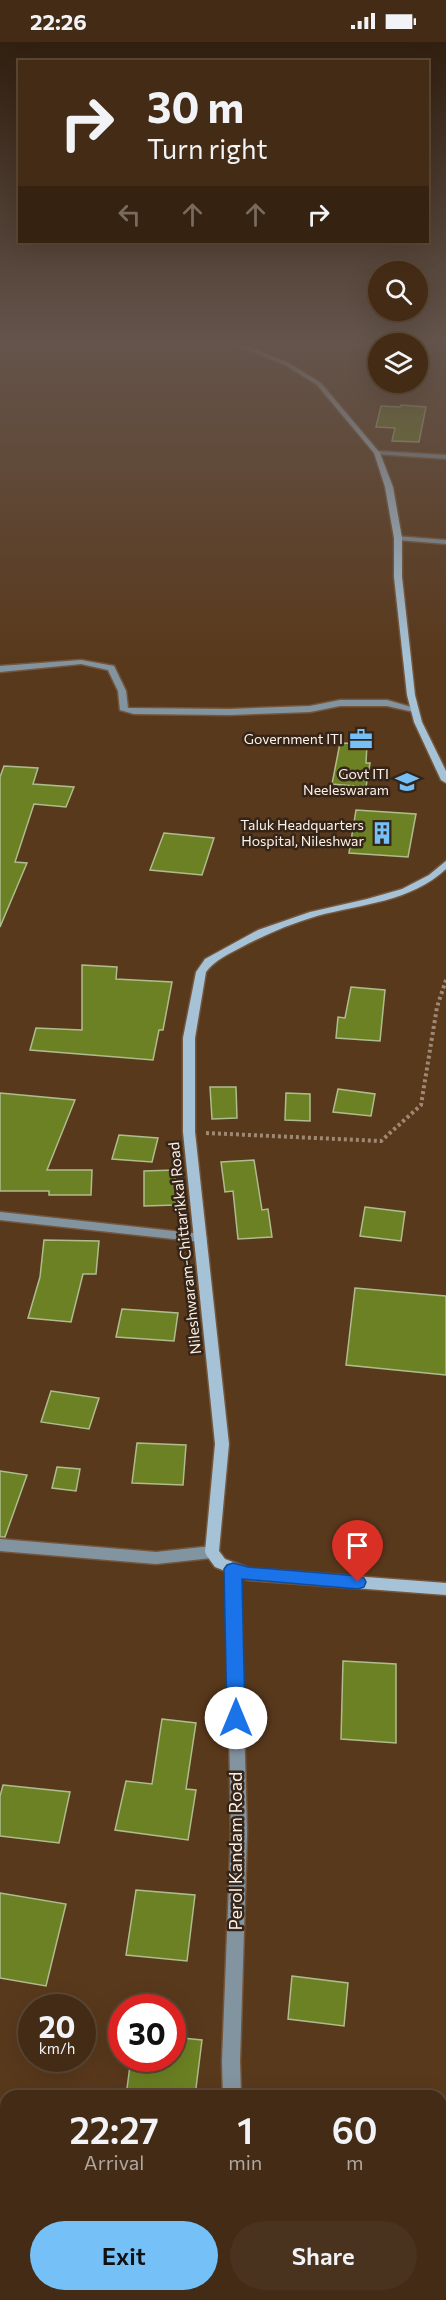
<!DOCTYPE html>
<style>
body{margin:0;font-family:Commissioner,sans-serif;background:#4a331e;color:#f1f3f6;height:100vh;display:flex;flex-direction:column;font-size:22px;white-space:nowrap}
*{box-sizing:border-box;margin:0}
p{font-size:20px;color:#afa7a0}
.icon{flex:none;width:33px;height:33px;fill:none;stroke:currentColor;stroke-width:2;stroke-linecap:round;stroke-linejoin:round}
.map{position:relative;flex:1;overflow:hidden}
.sheet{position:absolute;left:0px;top:2048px;width:447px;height:212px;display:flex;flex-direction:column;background:#432b15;border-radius:18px 18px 0 0;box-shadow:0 6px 24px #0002,0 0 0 2px #5b4734}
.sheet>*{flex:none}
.banner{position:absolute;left:18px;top:18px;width:411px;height:183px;border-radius:0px;box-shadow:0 6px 24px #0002,0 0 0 2px #5b4734;background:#432b15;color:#f1f3f6;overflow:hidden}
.fabs{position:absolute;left:368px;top:219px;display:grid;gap:12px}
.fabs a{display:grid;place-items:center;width:60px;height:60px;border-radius:50%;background:#432b15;box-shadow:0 6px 24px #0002,0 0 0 2px #5b4734;font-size:30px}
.speed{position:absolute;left:18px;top:1952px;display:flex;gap:12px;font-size:30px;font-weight:700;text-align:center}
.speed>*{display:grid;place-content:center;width:78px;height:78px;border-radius:50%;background:#432b15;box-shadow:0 6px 24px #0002,0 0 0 2px #5b4734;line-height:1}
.speed small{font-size:15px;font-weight:400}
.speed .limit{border:9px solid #d22;background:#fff;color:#111}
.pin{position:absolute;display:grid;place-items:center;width:51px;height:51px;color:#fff;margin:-62px -26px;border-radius:50% 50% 50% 0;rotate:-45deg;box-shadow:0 0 6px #0007}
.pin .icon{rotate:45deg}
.me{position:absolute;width:66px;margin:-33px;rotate:0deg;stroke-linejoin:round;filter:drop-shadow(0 0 4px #0008)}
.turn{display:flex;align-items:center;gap:21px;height:126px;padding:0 30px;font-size:27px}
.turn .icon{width:78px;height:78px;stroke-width:2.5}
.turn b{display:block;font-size:42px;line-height:51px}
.lanes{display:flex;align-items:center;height:57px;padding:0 30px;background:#0003;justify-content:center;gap:30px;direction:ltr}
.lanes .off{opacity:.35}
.eta{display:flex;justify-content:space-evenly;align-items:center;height:102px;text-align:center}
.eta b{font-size:36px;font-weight:600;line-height:42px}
.primary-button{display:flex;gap:12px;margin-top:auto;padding:12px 30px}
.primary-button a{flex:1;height:69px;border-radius:36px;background:#75c0f6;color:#111;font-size:24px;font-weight:600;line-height:69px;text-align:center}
.primary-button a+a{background:#4a331e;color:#f1f3f6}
.status{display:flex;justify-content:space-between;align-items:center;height:42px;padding:0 30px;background:#432b15;direction:ltr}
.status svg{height:16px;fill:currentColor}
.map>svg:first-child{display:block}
.building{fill:#6c8123;stroke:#aebc8f;stroke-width:1.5}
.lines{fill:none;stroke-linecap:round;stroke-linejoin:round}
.minor-casing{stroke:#73563c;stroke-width:3}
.secondary-casing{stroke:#73563c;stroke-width:3}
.path{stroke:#a08974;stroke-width:4;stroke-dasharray:3 3;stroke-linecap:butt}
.minor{fill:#8394a1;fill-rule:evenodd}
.secondary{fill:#a6c2d7;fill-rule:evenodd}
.route{fill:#1a73e8;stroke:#114b97;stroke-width:1.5}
.labels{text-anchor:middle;stroke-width:5;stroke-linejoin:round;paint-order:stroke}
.far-poi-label{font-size:14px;fill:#fef1e7;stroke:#342518;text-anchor:end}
.street-label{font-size:15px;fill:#fef1e7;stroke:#342518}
.near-street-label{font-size:18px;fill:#fef1e7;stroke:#342518}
</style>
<div class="status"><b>22:26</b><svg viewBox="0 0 49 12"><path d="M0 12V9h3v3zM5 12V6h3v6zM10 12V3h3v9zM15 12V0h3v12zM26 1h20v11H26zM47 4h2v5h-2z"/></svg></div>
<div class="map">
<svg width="446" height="2258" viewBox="0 0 446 2258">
<rect width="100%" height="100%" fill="#59391c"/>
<path class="building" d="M401 363 426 365 419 400 392 399 395 386 376 385 381 364 400 365Z
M340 701 367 702 366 721H370L366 745 332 742Z
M4 724 38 726 33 742 74 745 66 765 34 762 15 820 27 821 0 885V735Z
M356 768 416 772 408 815 349 811Z
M164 791 214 796 202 833 150 828Z
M82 923 117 925 116 937 172 940 163 988H159L153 1018 30 1008 36 986 82 988Z
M351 945 385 948 380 999 336 996 338 975 345 976Z
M210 1045H236L237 1076 212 1077Z
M338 1047 375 1052 371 1074 333 1070Z
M0 1051 75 1058 47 1128H92L91 1153H49V1149H0Z
M286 1051 310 1052V1079L285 1078Z
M119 1093 158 1096 152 1120 112 1117Z
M254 1118 262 1168 268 1167 272 1195 238 1197 233 1149 225 1150 221 1120Z
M175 1128 176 1163 144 1164V1129Z
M365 1165 405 1170 401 1199 360 1194Z
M44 1198 99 1199 96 1232H83L71 1280 28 1276 40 1235Z
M355 1246 446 1254V1333L346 1323Z
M122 1267 178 1271 174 1299 116 1295Z
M51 1349 99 1356 89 1387 41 1380Z
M137 1401 186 1403 183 1443 132 1441Z
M57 1425 80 1427 76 1449 52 1446Z
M0 1429 27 1433 5 1495H0Z
M343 1619 396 1622V1701L341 1697Z
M162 1677 196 1681 186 1747 196 1748 188 1798 115 1788 126 1739 152 1742Z
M3 1743 70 1750 59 1801 0 1794V1754Z
M136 1848 195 1853 187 1919 126 1913Z
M0 1851 66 1862 46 1944 0 1936Z
M292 1934 348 1941 344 1984 288 1977Z
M172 1995 202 1998 195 2054H126L131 2016H172Z"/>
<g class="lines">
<g class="minor-casing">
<path id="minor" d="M377 409 446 413V417L375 412V410Z
M395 494 446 498V502L398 498H395Z
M81 618 114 624 126 649 128 666 230 667 310 664 340 658H387L418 667 414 670 387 664H340L310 670 230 673 134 672 120 668 118 649 108 628 81 622 0 630V624Z
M0 1170 201 1192 207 1196 201 1200 0 1178Z
M0 1497 156 1510 212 1504 217 1506 219 1510 217 1514 212 1516 156 1522 0 1509Z
M233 1521 238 1523 240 1527 247 1790 240 2019 241 2054H223L222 2019 231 1790 226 1527 228 1523Z
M230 2253H250V2258H230Z"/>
</g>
<g class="secondary-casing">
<path id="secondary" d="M223 298H231L289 321 321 341 380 411 393 445 402 496V535L415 653 422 680 446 729V741L441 738 414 680 407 653 394 535V496L385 445 374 411 317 343 285 323Z
M446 819V827C411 860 361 862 317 874 290 882 264 893 240 906 227 913 215 918 206 930L195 996V1090L229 1402 219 1509 225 1517 249 1526 446 1541V1553L248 1538 215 1525 207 1514 205 1510 215 1402 183 1090V996L196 930 205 917 258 888 310 870 367 857 402 847 429 833Z"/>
</g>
<path class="path" d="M206 1091 381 1099 421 1063 437 965 446 938"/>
<use href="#minor" class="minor"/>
<use href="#secondary" class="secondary"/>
</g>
<linearGradient id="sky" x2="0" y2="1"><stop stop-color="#311f0f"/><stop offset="0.49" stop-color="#64544b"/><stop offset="1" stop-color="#64544b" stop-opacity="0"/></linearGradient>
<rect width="446" height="614" fill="url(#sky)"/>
<path class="route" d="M233 1521 248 1525 358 1534 364 1536 366 1540 364 1545 358 1547 242 1537 245 1676 243 1681 236 1684 230 1681 227 1676 224 1527 227 1523Z"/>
<defs>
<g id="office-bare" transform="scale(1.8)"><path d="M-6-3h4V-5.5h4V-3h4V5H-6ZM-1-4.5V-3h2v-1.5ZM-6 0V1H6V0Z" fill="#75c0f6" stroke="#342518" stroke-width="2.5" paint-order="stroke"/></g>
<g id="university-bare" transform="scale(1.8)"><path d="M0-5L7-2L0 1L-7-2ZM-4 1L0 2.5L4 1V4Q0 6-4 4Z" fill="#75c0f6" stroke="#342518" stroke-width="2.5" paint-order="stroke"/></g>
<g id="building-bare" transform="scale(1.8)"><path d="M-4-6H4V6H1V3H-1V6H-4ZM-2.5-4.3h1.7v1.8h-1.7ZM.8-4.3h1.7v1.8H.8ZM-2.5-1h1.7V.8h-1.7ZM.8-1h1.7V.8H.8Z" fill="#75c0f6" stroke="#342518" stroke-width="2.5" paint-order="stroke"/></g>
</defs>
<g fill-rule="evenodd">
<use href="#office-bare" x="361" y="697"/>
<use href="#university-bare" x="407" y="740"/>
<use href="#building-bare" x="382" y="791"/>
</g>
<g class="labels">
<g class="far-poi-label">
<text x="343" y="702">Government ITI</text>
<text x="389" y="737">Govt ITI<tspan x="389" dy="16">Neeleswaram</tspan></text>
<text x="364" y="788">Taluk Headquarters<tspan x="364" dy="16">Hospital, Nileshwar</tspan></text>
</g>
<g class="street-label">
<text transform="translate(185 1206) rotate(-96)" y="5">Nileshwaram-Chittarikkal Road</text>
</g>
<g class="near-street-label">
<text transform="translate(236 1809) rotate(-90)" y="6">Perol Kandam Road</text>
</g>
</g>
</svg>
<div class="fabs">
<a><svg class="icon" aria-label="search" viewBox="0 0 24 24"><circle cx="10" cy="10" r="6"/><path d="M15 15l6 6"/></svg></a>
<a><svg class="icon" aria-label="layers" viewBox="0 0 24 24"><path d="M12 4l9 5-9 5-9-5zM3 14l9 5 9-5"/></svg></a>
</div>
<div class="speed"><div>20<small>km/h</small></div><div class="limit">30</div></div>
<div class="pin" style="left:358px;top:1540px;background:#d93025"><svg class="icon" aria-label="arrive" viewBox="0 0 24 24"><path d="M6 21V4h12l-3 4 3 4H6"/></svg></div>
<svg class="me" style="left:236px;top:1676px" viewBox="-20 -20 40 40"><circle r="19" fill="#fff"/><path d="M0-13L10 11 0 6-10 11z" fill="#1a73e8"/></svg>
<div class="banner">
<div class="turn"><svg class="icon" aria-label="right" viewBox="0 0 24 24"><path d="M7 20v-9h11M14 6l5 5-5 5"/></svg><div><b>30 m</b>Turn right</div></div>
<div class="lanes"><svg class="icon off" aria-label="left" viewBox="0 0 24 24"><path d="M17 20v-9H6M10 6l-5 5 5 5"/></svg><svg class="icon off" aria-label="ahead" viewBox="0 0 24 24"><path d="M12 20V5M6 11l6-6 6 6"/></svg><svg class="icon off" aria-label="ahead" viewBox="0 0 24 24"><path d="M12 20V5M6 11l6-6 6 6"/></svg><svg class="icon" aria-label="right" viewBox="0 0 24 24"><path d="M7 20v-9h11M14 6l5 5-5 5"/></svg></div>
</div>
<section class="sheet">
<div class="eta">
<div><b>22:27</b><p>Arrival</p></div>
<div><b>1</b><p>min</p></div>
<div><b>60</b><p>m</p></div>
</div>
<div class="primary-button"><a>Exit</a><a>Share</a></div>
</section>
</div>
